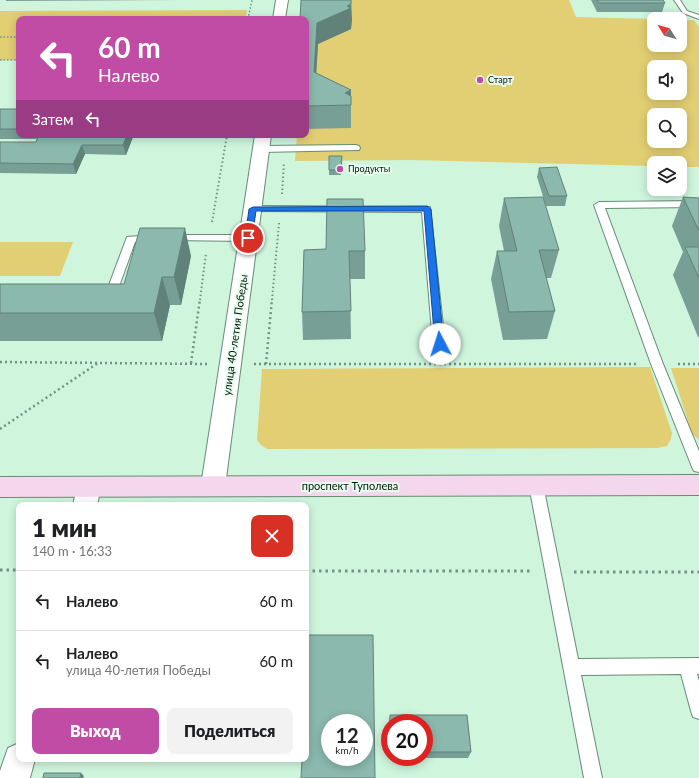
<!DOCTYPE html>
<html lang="ru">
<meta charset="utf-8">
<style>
body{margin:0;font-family:Lato,sans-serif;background:#f2f2f2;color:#202124;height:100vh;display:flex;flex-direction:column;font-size:15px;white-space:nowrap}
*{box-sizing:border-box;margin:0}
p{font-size:13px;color:#757577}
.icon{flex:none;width:22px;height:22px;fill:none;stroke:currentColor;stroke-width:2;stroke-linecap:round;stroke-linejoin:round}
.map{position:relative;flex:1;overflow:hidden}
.details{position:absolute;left:16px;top:502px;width:293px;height:260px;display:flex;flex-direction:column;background:#fff;border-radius:8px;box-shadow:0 2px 10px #0003}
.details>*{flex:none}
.top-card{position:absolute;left:16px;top:16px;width:293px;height:122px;border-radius:8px;box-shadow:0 2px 10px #0003;background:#c04ca5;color:#fff;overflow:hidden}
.needle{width:26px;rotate:307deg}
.tools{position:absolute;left:647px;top:12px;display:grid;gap:8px}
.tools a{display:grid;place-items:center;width:40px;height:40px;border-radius:8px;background:#fff;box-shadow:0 2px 10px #0003;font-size:20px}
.speed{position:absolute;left:321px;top:714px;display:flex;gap:8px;font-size:20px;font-weight:700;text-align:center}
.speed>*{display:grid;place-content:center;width:52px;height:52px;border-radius:50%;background:#fff;box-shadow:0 2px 10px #0003;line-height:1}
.speed small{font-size:10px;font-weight:400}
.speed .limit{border:6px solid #d22;background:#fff;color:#111}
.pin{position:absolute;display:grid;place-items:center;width:34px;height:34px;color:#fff;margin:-17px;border:2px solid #fff;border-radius:50%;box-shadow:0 1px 4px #0007}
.me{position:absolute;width:44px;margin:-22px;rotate:355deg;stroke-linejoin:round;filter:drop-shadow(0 0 3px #0008)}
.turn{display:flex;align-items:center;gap:14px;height:84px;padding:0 16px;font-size:18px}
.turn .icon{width:52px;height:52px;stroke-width:2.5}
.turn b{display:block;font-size:28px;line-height:34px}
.then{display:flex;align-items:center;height:38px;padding:0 16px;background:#0003;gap:8px;font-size:15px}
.round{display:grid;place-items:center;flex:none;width:42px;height:42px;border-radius:8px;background:#f2f2f2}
.headline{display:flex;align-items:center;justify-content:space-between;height:68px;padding:0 16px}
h1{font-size:24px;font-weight:800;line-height:30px}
.primary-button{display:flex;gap:8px;margin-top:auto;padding:8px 16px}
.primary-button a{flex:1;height:46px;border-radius:8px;background:#c04ca5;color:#fff;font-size:16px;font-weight:800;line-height:46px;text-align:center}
.primary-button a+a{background:#f2f2f2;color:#202124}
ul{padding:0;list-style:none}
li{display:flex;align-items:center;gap:12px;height:60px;padding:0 16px;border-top:1px solid #e0e0e0}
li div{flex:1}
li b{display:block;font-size:15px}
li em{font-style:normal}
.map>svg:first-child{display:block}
.green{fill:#e2cf73;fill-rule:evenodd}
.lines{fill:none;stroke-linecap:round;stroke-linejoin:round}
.lane-casing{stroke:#688b75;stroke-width:2}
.street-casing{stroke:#688b75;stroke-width:2}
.secondary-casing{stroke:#688b75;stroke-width:2}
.path-far3{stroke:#769180;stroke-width:1.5;stroke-dasharray:1.5 2;stroke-linecap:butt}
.path-far2{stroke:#769180;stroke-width:2;stroke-dasharray:1.5 2.5;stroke-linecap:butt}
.path-far1{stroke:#769180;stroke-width:2.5;stroke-dasharray:2 3;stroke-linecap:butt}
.path{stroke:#769180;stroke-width:3;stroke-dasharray:2.5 4;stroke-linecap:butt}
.lane{fill:#fff;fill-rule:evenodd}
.street{fill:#fff;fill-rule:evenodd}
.secondary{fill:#f4d7ec;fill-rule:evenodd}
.wall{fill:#789f95}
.shaded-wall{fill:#618279}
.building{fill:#8bb9ad;stroke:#618279;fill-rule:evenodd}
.route{fill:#1a73e8;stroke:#114b97}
.poi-dot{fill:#c04ca5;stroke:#e7feef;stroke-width:1.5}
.labels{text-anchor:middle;stroke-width:4;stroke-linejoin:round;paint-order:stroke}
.far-poi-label{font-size:9px;fill:#06130b;stroke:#e7feef;text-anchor:start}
.street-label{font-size:11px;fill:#06130b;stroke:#e7feef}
</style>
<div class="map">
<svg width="699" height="778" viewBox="0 0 699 778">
<rect width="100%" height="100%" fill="#cff5dd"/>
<path class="green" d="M302 0H569L576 17 654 19V45H680V20H694L699 27V167H680V163H654V166L410 160 295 161 297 135H306V19ZM654 67H680V93H654ZM654 115H680V141H654Z
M247 10 245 19H19V60H0V11Z
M0 242H73L60 276H0Z
M650 367 672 433 671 439 667 446 657 448 267 449 261 445 257 440 262 369Z
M671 368H699V440L692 434Z"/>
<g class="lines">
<g class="lane-casing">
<path id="lane" d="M674 0H680L687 11 699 15V19L683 13Z
M356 145 359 146 360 148 359 150 261 152 257 149 261 146Z
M699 201V207L605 208 663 364 699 451V472L694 471 692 467 651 364 594 205 599 202Z
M253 206 430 207 445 344 443 347 439 348 435 347 433 344 422 212 250 211 248 209Z
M153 235 158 238 157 240 135 242 117 292H99L98 289 99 286 109 285 127 237Z
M172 235H248L253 238 248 241 168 240 167 238Z
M536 479 541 481 543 485 578 659 699 658V674H697L699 681V719L693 717 691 711 681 674 581 675 602 778H584L529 485 531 481Z"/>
</g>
<g class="street-casing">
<path id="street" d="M276 0H288L285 19H273Z
M255 135H271L225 486 222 493 213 496 204 493 201 486Z
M89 477 98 480 101 487 97 505H73L77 487 80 480Z
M19 743V759H35L30 778H0V771L8 748Z"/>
</g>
<g class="secondary-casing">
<path id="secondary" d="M699 475V495L0 497V477Z"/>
</g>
<path class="path-far3" d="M248 19 252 0
M0 37H19
M0 60H19"/>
<path class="path-far2" d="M282 194 284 163
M212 222 227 135
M200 300 206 253
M272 300 279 223"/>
<path class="path-far1" d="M0 362 207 364
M191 363 200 299
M254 364H639
M266 364 272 299
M678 364H699
M0 429 98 363"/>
<path class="path" d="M0 570H19
M306 571H533
M574 572H699"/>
<use href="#lane" class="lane"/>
<use href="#street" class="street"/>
<use href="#secondary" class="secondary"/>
</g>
<path class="wall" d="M6 0H177L6 1Z
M591 0H663L665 3 662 12H597Z
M306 19H352L351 29 318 44 316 73 351 90V128L306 129Z
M0 109H19V135H132L133 137 126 155 85 154 76 174 0 173V142H36L37 139H0Z
M342 156 341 175H329V170Z
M539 168 567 196 565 206H546L537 177Z
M683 197 699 198V337H698L673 275 683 252 672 226Z
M504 198 559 250 551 278H546L555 311 547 339 503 340 491 279 497 251H504L499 226Z
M304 250 365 251V279H350L351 339 303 340 302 312Z
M191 256 181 305H170L162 341H0V284H124Z
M390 715H467L471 752 468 758H390V757H424V723H390V745L389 721Z"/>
<path class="shaded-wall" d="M351 0 352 19 351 29 318 44 315 95 314 72 317 23 347 6Z
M351 90V113V105L345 93Z
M127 135H132L133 137 126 155 123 145Z
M82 145 85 154 76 174 73 164Z
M185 228 191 256 181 305 174 277Z
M162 277 170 305 162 341 154 313Z
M81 773 84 776 83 778H80Z"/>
<path class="building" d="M301 0H351V4L347 6 351 8 317 23 314 72 351 90 345 93 351 96V105L306 106V19H300Z
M597 0H663L665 3H599Z
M0 109H19V129H0Z
M39 135H127L123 145H82L73 164 0 163V142H36Z
M329 156H342L341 170H329Z
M557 167 567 196H549L539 168Z
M543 197 559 250H539L555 311 509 312 497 251H517L504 198Z
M683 197 699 198V231Z
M327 199H363L365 251H349L351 311 302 312 304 250 326 249Z
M140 228H185L174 277H162L154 313H0V284H124Z
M685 247H699V278Z
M307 635H373L375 778H301L302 759H306V659ZM330 723H364V757H330Z
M390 715H467L471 752H424V723H390Z
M44 773H81L80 778H43Z"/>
<path class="route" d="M427 206 431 209 444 344 440 347 435 344 424 211H256L252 238 248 240 245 238 249 209 253 207Z"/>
<g class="poi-dot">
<circle cx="480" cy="80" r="4"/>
<circle cx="340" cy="169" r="4"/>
</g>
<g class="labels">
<g class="far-poi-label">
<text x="488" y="83">Старт</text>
<text x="348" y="172">Продукты</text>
</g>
<g class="street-label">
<text transform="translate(235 335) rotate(-82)" y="4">улица 40-летия Победы</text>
<text x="350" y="490">проспект Туполева</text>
</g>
</g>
</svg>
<div class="tools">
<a><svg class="needle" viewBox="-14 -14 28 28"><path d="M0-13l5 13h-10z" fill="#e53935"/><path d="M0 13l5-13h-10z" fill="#757577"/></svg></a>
<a><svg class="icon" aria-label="sound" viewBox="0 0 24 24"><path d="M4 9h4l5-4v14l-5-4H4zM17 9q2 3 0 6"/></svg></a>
<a><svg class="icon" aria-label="search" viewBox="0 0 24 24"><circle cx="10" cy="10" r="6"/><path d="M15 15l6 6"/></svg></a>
<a><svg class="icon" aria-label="layers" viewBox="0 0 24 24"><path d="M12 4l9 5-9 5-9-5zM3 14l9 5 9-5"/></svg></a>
</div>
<div class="speed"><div>12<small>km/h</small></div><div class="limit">20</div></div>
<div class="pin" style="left:248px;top:238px;background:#d93025"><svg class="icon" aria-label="arrive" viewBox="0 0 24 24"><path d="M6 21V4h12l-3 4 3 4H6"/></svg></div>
<svg class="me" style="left:440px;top:344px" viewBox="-20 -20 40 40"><circle r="19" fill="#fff"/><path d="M0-13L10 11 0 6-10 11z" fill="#1a73e8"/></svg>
<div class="top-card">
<div class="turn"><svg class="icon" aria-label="left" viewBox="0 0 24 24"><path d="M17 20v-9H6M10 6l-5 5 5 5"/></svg><div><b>60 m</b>Налево</div></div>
<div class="then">Затем<svg class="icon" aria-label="left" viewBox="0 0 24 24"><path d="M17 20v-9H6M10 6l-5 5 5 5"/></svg></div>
</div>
<section class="details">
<div class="headline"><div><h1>1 мин</h1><p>140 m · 16:33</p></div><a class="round" style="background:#d93025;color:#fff"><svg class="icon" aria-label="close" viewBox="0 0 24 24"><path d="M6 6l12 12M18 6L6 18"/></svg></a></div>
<ul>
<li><svg class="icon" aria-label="left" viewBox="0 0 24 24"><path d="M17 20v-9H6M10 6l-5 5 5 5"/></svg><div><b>Налево</b></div><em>60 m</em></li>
<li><svg class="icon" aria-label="left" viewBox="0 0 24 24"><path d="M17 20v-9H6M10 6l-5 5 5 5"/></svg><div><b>Налево</b><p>улица 40-летия Победы</p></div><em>60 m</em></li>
</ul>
<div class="primary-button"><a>Выход</a><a>Поделиться</a></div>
</section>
</div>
